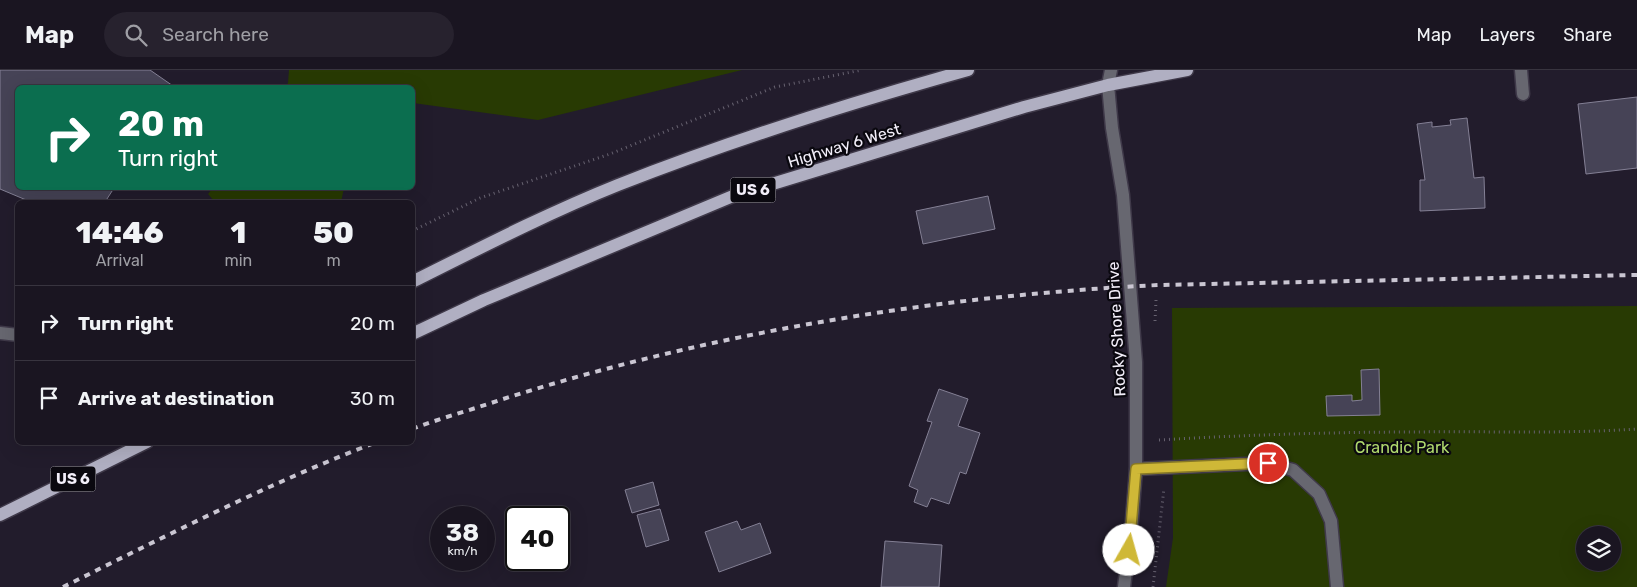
<!DOCTYPE html>
<style>
body{margin:0;font-family:Rubik,sans-serif;background:#27222e;color:#f1f3f6;height:100vh;display:flex;flex-direction:column;font-size:19px;white-space:nowrap}
*{box-sizing:border-box;margin:0}
p{font-size:16px;color:#9f9fa5}
.icon{flex:none;width:28px;height:28px;fill:none;stroke:currentColor;stroke-width:2;stroke-linecap:round;stroke-linejoin:round}
.map{position:relative;flex:1;overflow:hidden}
.details{position:absolute;left:15px;top:130px;width:400px;height:245px;display:flex;flex-direction:column;background:#1a1521;border-radius:8px;box-shadow:0 5px 20px #0002,0 0 0 1px #38343f}
.details>*{flex:none}
.guide{position:absolute;left:15px;top:15px;width:400px;height:105px;border-radius:8px;box-shadow:0 5px 20px #0002,0 0 0 1px #38343f;background:#0b6e4f;color:#fff;overflow:hidden}
.fabs{position:absolute;left:1576px;top:456px;display:grid;gap:10px}
.fabs a{display:grid;place-items:center;width:45px;height:45px;border-radius:50%;background:#1a1521;box-shadow:0 5px 20px #0002,0 0 0 1px #38343f;font-size:25px}
.speed{position:absolute;left:430px;top:436px;display:flex;gap:10px;font-size:25px;font-weight:700;text-align:center}
.speed>*{display:grid;place-content:center;width:65px;height:65px;border-radius:50%;background:#1a1521;box-shadow:0 5px 20px #0002,0 0 0 1px #38343f;line-height:1}
.speed small{font-size:12px;font-weight:400}
.speed .limit{border:2px solid #111;border-radius:8px;background:#fff;color:#111}
.pin{position:absolute;display:grid;place-items:center;width:42px;height:42px;color:#fff;margin:-21px;border:2px solid #fff;border-radius:50%;box-shadow:0 1px 5px #0007}
.me{position:absolute;width:55px;margin:-28px;rotate:7deg;stroke-linejoin:round;filter:drop-shadow(0 0 4px #0008)}
.turn{display:flex;align-items:center;gap:18px;height:105px;padding:0 20px;font-size:22px}
.turn .icon{width:65px;height:65px;stroke-width:2.5}
.turn b{display:block;font-size:35px;line-height:42px}
.eta{display:flex;justify-content:space-evenly;align-items:center;height:85px;text-align:center}
.eta b{font-size:30px;font-weight:800;line-height:35px}
ul{padding:0;list-style:none}
li{display:flex;align-items:center;gap:15px;height:75px;padding:0 20px;border-top:1px solid #38343f}
li div{flex:1}
li b{display:block;font-size:19px}
li em{font-style:normal}
header{display:flex;align-items:center;gap:30px;box-sizing:border-box;height:70px;padding:0 25px;background:#1a1521;border-bottom:1px solid #38343f}
header strong{font-size:24px}
nav{display:flex;gap:28px;margin-inline-start:auto;font-size:18px}
.search{width:350px;height:45px;background:#27222e;display:flex;align-items:center;gap:12px;box-sizing:border-box;padding:0 18px;border-radius:28px;color:#9f9fa5;font-size:19px}
.map>svg:first-child{display:block}
.green{fill:#283a03;fill-rule:evenodd}
.building{fill:#464356;stroke:#848095}
.lines{fill:none;stroke-linecap:round;stroke-linejoin:round}
.service-casing{stroke:#3f3949;stroke-width:15}
.tertiary-casing{stroke:#3f3949;stroke-width:15}
.primary-casing{stroke:#3f3949;stroke-width:15}
.path{stroke:#676270;stroke-width:3;stroke-dasharray:1 4;stroke-linecap:butt}
.service{stroke:#676770;stroke-width:12}
.tertiary{stroke:#676770;stroke-width:12}
.primary{stroke:#b0afc2;stroke-width:12}
.rail{stroke:#cac6d2;stroke-width:4;stroke-dasharray:6 6;stroke-linecap:butt}
.route-casing{stroke:#877824;stroke-width:12}
.route{stroke:#cfb837;stroke-width:9}
.labels{text-anchor:middle;stroke-width:4.5;stroke-linejoin:round;paint-order:stroke}
.shield{fill:#0a080f;stroke:#aca9b3;stroke-width:1}
.shield-label{font-size:15px;font-weight:bold;fill:#f2eef9}
.street-label{font-size:16px;fill:#f2eef9;stroke:#0a080f}
.park-label{font-size:16px;fill:#b0d96e;stroke:#0a080f}
</style>
<header>
<strong>Map</strong>
<div class="search"><svg class="icon" aria-label="search" viewBox="0 0 24 24"><circle cx="10" cy="10" r="6"/><path d="M15 15l6 6"/></svg>Search here</div>
<nav><a>Map</a><a>Layers</a><a>Share</a></nav>
</header>
<div class="map">
<svg width="1637" height="517" viewBox="0 0 1637 517">
<rect width="100%" height="100%" fill="#221c2c"/>
<path class="green" d="M289 0H742L538 50 413 33 412 18 285 17 288 13Z
M213 118H344L341 132H215L208 124Z
M1637 236V517H1166L1173 468 1172 238ZM1585 465H1612V492H1585Z"/>
<path class="building" d="M0 0H150L176 18H18V118H114L105 132H31L0 119Z
M1637 27V98L1586 104 1578 34Z
M1467 48 1474 108 1484 107 1485 138 1420 141V110H1425L1417 54 1432 52V57L1451 55 1450 50Z
M988 126 995 159 923 174 916 141Z
M1379 299 1380 345 1327 346 1326 326 1352 325V331L1362 330 1361 300Z
M939 319 968 329 958 356 980 363 966 404 960 402 949 434 931 428 927 437 914 432 918 420 909 416 932 352 927 351Z
M653 412 659 435 632 443 625 420Z
M660 439 669 470 646 477 637 445Z
M737 451 741 460 760 453 771 483 719 502 705 462Z
M885 471 942 475 939 517H881Z"/>
<g class="lines">
<g class="service-casing">
<path id="service" d="M1521 0 1523 24
M1136 399 1268 393 1293 400 1319 424 1331 451 1337 517"/>
</g>
<g class="tertiary-casing">
<path id="tertiary" d="M1111 0 1108 15 1112 58 1123 125 1136 292V399L1131 462 1124 517
M0 263 18 265"/>
</g>
<g class="primary-casing">
<path id="primary" d="M412 212C480 178 548 143 618 115 732 70 850 33 968 0
M412 264 484 230 733 126 1024 37 1108 15 1187 0
M0 445 147 372"/>
</g>
<path class="path" d="M412 161 480 128 610 84 775 17 862 0
M1155 251 1156 230
M1159 370C1245 365 1331 362 1417 362 1490 361 1564 364 1637 359
M1153 517 1164 418"/>
<use href="#service" class="service"/>
<use href="#tertiary" class="tertiary"/>
<use href="#primary" class="primary"/>
<path class="rail" d="M412 359C441 348 471 340 500 330 713 262 935 226 1159 215L1637 205
M63 517C166 466 269 413 377 372"/>
</g>
<g class="lines">
<g class="route-casing">
<path id="route" d="M1129 480 1136 399 1268 393"/>
</g>
<use href="#route" class="route"/>
</g>
<g class="labels">
<g class="shield">
<rect x="730.5" y="107.5" width="45" height="25" rx="4"/>
<rect x="50.5" y="396.5" width="45" height="25" rx="4"/>
</g>
<g class="shield-label">
<text x="753" y="125">US 6</text>
<text x="73" y="414">US 6</text>
</g>
<g class="street-label">
<text transform="translate(844 75) rotate(-17)" y="6">Highway 6 West</text>
<text transform="translate(1116 259) rotate(-93)" y="6">Rocky Shore Drive</text>
</g>
<g class="park-label">
<text x="1402" y="383">Crandic Park</text>
</g>
</g>
</svg>
<div class="fabs">
<a><svg class="icon" aria-label="layers" viewBox="0 0 24 24"><path d="M12 4l9 5-9 5-9-5zM3 14l9 5 9-5"/></svg></a>
</div>
<div class="speed"><div>38<small>km/h</small></div><div class="limit">40</div></div>
<div class="pin" style="left:1268px;top:393px;background:#d93025"><svg class="icon" aria-label="arrive" viewBox="0 0 24 24"><path d="M6 21V4h12l-3 4 3 4H6"/></svg></div>
<svg class="me" style="left:1129px;top:480px" viewBox="-20 -20 40 40"><circle r="19" fill="#fff"/><path d="M0-13L10 11 0 6-10 11z" fill="#cfb837"/></svg>
<div class="guide">
<div class="turn"><svg class="icon" aria-label="right" viewBox="0 0 24 24"><path d="M7 20v-9h11M14 6l5 5-5 5"/></svg><div><b>20 m</b>Turn right</div></div>
</div>
<section class="details">
<div class="eta">
<div><b>14:46</b><p>Arrival</p></div>
<div><b>1</b><p>min</p></div>
<div><b>50</b><p>m</p></div>
</div>
<ul>
<li><svg class="icon" aria-label="right" viewBox="0 0 24 24"><path d="M7 20v-9h11M14 6l5 5-5 5"/></svg><div><b>Turn right</b></div><em>20 m</em></li>
<li><svg class="icon" aria-label="arrive" viewBox="0 0 24 24"><path d="M6 21V4h12l-3 4 3 4H6"/></svg><div><b>Arrive at destination</b></div><em>30 m</em></li>
</ul>
</section>
</div>
